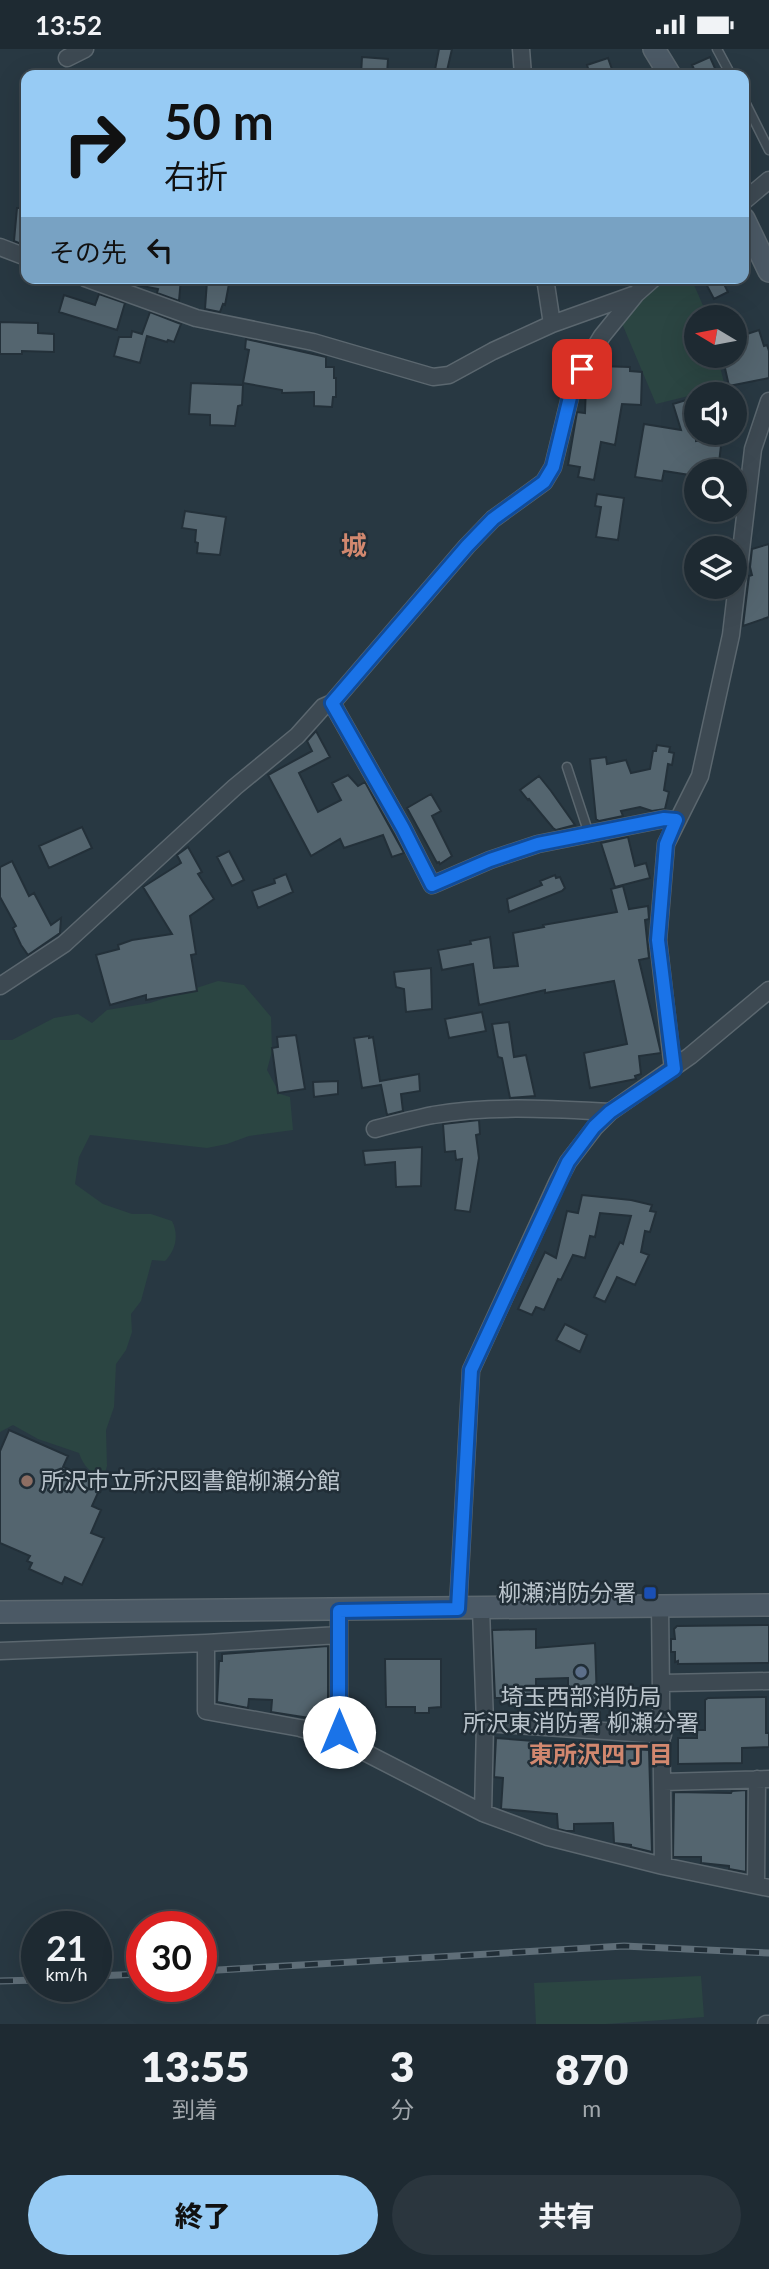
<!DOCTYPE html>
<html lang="ja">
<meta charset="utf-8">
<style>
body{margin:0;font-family:Lato,"Noto Sans JP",sans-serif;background:#2b363e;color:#f1f3f6;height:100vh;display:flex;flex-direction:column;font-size:26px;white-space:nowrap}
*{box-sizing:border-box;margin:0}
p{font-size:23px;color:#a1a7ac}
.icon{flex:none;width:38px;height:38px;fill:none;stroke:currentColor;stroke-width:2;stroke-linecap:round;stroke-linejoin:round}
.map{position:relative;height:1975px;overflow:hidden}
.side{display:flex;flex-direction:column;background:#1e2a32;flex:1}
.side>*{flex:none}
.banner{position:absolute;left:21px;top:21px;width:728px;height:214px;border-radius:14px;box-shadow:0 7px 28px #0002,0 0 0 2px #3c464d;background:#97cbf4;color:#111;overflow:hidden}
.needle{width:46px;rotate:280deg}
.tools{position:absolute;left:684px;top:256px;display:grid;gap:14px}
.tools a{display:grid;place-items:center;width:63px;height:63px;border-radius:50%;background:#1e2a32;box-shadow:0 7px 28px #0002,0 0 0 2px #3c464d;font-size:35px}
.speed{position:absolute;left:21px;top:1862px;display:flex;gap:14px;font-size:35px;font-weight:700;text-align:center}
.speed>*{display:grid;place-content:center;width:91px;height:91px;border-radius:50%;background:#1e2a32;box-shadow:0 7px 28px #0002,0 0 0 2px #3c464d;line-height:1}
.speed small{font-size:18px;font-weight:400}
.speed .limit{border:10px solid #d22;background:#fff;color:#111}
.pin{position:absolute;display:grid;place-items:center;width:60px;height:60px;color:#fff;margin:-30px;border-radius:14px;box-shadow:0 4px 10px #0006}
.me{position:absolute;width:77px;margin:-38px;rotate:0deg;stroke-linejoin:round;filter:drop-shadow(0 0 5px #0008)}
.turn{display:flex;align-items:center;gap:24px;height:147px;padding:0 28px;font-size:32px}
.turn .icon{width:91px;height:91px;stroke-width:2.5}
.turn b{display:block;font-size:49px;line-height:60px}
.then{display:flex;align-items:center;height:66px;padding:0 28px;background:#0003;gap:14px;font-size:26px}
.eta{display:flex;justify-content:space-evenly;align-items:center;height:119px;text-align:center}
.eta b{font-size:42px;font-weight:800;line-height:49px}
.button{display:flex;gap:14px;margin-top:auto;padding:14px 28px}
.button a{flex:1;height:80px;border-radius:42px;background:#97cbf4;color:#111;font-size:28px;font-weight:800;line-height:80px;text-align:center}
.button a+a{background:#2b363e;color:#f1f3f6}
.status{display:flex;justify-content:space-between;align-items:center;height:49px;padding:0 35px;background:#1e2a32;direction:ltr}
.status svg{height:19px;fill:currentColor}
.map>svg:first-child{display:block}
.green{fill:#2b4542}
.building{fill:#54656f;stroke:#233039;stroke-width:2}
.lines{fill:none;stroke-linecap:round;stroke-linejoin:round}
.lane-casing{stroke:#5b676f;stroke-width:11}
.street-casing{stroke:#5b676f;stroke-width:19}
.secondary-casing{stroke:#5b676f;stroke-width:24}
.lane{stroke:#3d4952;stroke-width:8}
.street{stroke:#3d4952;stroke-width:16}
.secondary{stroke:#4b5965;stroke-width:21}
.rail-casing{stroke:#5f6e78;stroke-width:7}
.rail{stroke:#212e37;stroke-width:4.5;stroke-dasharray:13;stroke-linecap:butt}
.route-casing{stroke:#114b97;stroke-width:18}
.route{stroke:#1a73e8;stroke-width:12}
.education-dot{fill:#8d6e63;stroke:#212e37;stroke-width:2.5}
.transit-dot{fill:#1a4fb4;stroke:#212e37;stroke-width:2.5}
.service-dot{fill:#5c6f8a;stroke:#212e37;stroke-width:2.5}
.labels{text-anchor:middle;stroke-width:5;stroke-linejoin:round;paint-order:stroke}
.poi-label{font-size:23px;fill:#bac4cc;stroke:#212e37;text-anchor:start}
.neighbourhood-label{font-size:24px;font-weight:bold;fill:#d2886f;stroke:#212e37}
.quarter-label{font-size:26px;font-weight:bold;fill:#d2886f;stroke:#212e37}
</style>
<div class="status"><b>13:52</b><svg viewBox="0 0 49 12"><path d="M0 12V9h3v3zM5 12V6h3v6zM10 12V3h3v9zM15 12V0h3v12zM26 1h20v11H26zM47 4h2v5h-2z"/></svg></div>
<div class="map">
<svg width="769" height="1975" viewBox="0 0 769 1975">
<rect width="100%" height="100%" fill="#283842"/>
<path class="green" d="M663 229H691L708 268H696V306H717L725 338 656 355 621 272 643 245Z
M218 932 244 936 271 968 272 1002 267 1021 280 1045 290 1048 293 1081 249 1087 227 1095 207 1099 90 1086 79 1108 75 1135 103 1155 132 1165H151L172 1172C179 1186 176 1201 165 1212L152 1211 141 1252 131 1265 132 1283 126 1301 116 1315 114 1358 106 1381 107 1417 104 1428C90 1424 84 1418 79 1404L38 1390 13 1376 0 1383V991H12L54 969 78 965 92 974 107 961 150 954Z
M701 1927 704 1968 606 1975H536L534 1934Z"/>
<path class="building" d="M439 0H452L446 26H434Z
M362 8 388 10 387 26H361Z
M710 8 718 26H697L692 16Z
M608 9 614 26H590L587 16Z
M17 159H26V197L14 192Z
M132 229H181L179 252 157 244 158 240 132 235Z
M703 229H721L728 243 714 250Z
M207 232 229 235 225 256 223 255 220 263 205 260Z
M99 245 125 254 117 281 59 263 64 246 95 256Z
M150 263 181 275 174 293 168 291 167 293 147 287 140 314 114 307 119 288H131L132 282 142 285Z
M0 273 38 274V284L54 285V303L22 302V305H0Z
M759 281 764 297 767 296 769 302V329L729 337 722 306H735V289Z
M246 290 326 308V318H334V329H336V348H333L332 358 314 357V343L282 344V341L243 334 249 301 245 300Z
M598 317 630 318V322L642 323 641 356 622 355 615 396 601 393 594 431 578 428 580 418 568 416 577 363 585 364 586 335 594 320 598 321Z
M191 334 243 336 242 356 238 357 235 377 210 376V366L189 365Z
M696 348V392L722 388 718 422H696V427L664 422 662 432 635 428 644 375 681 381 673 355Z
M597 445 624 449 618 491 596 488 601 458 595 457Z
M185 462 226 468 220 506 197 504 198 494 195 493 196 481 182 479Z
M769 495V568L743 577 749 527 752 526 750 518 752 500Z
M316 682 330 708 299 724 318 763 341 751 332 734 348 726 358 737 365 733 404 804 392 808 383 786 344 799 340 790 311 807 268 726 312 702 307 692Z
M657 696 670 698 669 703 674 704 672 716 668 715 664 741 669 743 665 760 652 762 640 758 621 762 623 767 599 772 596 770 590 710 606 708 607 715 626 711 631 724 650 720 653 702H656Z
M539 727 551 742 575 776 556 781 553 779 529 750 528 751 520 741Z
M431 745 441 762 432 767 452 807 440 815 439 813 437 814 407 759Z
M82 778 92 799 49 819 39 797Z
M628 788 635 817 646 814 650 829 615 838 601 794Z
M188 798 202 823 198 825 214 850 190 867 196 905 191 906 197 942 146 951V946L110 956 96 906 119 900 118 896 132 891 172 885 143 838 181 814 177 806Z
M229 802 244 831 232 837 217 808Z
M12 812 29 847 34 844 51 876 61 869 60 884 28 906 21 896 13 879 16 877 0 848V818Z
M286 825 293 843 258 859 252 842 275 834 274 830Z
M555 826 556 829 560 828 565 839 562 842 509 863 507 850 542 836 540 832Z
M623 837 629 860 648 857 649 870 645 871 649 909 639 911 661 1004 639 1007 641 1025 635 1027 636 1030 590 1039 584 1004 627 995 614 932 545 944V941L479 956 473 915 442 921 438 901 471 895 470 892 490 888 494 919 518 917 513 884 544 878 543 876 617 863 611 840Z
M431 919 432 960 406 963 404 940 396 938 394 923Z
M482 963 486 982 449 989 445 970Z
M509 973 514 1008 526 1006 535 1047 510 1049 502 1009 498 1008 492 975Z
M296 986 305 1040 278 1044 272 999 278 998 277 988Z
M369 987V989L373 988 380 1032 419 1025 420 1042 401 1045 403 1062 387 1066 381 1036 362 1039 354 989Z
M338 1032V1045L314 1048 313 1033Z
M479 1071 480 1085 476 1086 479 1109 470 1163 455 1161 462 1110 456 1111 455 1102 445 1103 443 1075Z
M422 1098 421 1137 396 1138 395 1113 365 1116 363 1102Z
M582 1146 631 1151 652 1156 650 1162 656 1163 650 1183 645 1182 641 1203 649 1206 635 1236 617 1228 605 1253 594 1248 620 1193 623 1195 631 1167 600 1164 595 1188 590 1187 585 1209 573 1206 561 1231 558 1230 544 1261 536 1258 532 1266 518 1260 545 1203 556 1209 567 1162 578 1164Z
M565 1275 587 1286 580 1303 556 1291Z
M9 1381 68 1407 63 1418 102 1435 92 1457 101 1461 91 1484 104 1489 82 1536 65 1528 62 1535 29 1520 32 1514 27 1512 30 1507 0 1494V1402Z
M769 1576V1614L678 1615V1612L675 1613V1603H671V1590H675L674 1580 677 1577Z
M536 1580V1599L595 1594 597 1651 568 1652V1629L536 1630V1649H495L492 1581Z
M328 1597V1674L310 1671V1669L271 1663 272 1651 249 1650 248 1659 217 1653 219 1612H222V1605Z
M385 1610H441V1658L429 1659V1664H415V1658H386Z
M766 1648V1684H769V1698L742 1699V1714L678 1715V1689H697V1681H705V1651L708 1649Z
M496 1689 649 1701 652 1803 631 1798V1796L614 1794 613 1774 574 1775V1782H566L558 1780 557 1765 501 1760 503 1729 494 1728Z
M746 1741V1823L729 1820V1817L701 1814V1808H673L674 1743 731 1744 732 1742Z"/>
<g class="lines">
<g class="lane-casing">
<path id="lane" d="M717 0 731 26
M744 51 769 101
M567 718 589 785"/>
</g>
<g class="street-casing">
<path id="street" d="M521 0 523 26
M67 9 85 0
M744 152 769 131
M0 198 26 208
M85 229 196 269 313 293 433 328 449 326 493 302 552 275 633 246
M545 229 552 275
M332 654 403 779 432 836 490 811 538 795 664 770 676 771
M0 937 64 895 235 738 297 687 323 658 332 654 467 497 493 470 544 433 553 418 572 340 582 320 602 287 636 245 654 229
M673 1020 658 891 666 795 700 727 731 586 753 400 769 352
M375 1080C394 1075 413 1070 433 1066 490 1056 552 1060 610 1063
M660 1557 663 1817
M458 1560 471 1321 557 1134 568 1113 595 1078 610 1063 690 1007 769 941
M481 1560 485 1674 483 1764
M206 1594V1662L300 1679 339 1690 483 1764 548 1788 663 1817 769 1839
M0 1602 206 1594 339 1586
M663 1634 769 1632
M485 1674 663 1686
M339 1690V1562
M663 1733 769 1730
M756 1836 757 1730
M766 1975H769"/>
</g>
<g class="secondary-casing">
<path id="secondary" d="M654 0 670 26
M744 170 769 222
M0 1563 769 1556"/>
</g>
<use href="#lane" class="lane"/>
<use href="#street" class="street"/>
<use href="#secondary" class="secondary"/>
<g class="rail-casing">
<path id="rail" d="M201 1922 624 1897 769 1904
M96 1927 142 1925
M0 1932 37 1931"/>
</g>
<use href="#rail" class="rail"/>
</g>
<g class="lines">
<g class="route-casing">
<path id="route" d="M339 1683V1562L458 1560 471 1321 568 1113 594 1078 610 1063 674 1020 658 891 666 795 676 771 664 770 538 795 490 811 432 836 403 779 332 654 467 497 493 470 544 433 553 418 572 340 582 320"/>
</g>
<use href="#route" class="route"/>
</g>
<circle class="education-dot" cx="27" cy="1432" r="7"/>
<rect class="transit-dot" x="643" y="1537" width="14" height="14" rx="3.5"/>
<circle class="service-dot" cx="581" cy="1623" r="7"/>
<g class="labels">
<g class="poi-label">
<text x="41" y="1440">所沢市立所沢図書館柳瀬分館</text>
<text x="636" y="1552" text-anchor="end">柳瀬消防分署</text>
<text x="581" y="1656" text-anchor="middle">埼玉西部消防局<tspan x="581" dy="26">所沢東消防署 柳瀬分署</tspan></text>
</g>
<g class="neighbourhood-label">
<text x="601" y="1714">東所沢四丁目</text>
</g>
<g class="quarter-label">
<text x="354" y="506">城</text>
</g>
</g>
</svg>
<div class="tools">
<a><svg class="needle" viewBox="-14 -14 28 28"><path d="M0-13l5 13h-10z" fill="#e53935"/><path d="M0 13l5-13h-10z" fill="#a1a7ac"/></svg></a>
<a><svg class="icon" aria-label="sound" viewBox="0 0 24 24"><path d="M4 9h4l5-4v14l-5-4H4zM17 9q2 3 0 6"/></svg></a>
<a><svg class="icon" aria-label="search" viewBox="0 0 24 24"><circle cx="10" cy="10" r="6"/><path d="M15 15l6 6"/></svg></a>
<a><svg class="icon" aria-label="layers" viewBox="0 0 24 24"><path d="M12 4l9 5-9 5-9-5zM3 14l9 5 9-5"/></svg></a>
</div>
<div class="speed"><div>21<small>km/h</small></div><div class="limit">30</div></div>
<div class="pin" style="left:582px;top:320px;background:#d93025"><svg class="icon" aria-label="arrive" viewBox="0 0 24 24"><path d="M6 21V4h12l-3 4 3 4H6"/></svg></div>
<svg class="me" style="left:339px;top:1683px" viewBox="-20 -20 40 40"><circle r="19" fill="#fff"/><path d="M0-13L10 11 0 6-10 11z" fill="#1a73e8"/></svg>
<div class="banner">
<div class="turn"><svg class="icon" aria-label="right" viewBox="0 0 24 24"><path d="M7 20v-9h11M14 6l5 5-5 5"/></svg><div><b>50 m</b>右折</div></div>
<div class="then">その先<svg class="icon" aria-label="left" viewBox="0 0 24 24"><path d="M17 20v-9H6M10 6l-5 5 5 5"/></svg></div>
</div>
</div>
<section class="side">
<div class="eta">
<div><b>13:55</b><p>到着</p></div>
<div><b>3</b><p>分</p></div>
<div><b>870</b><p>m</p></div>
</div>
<div class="button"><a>終了</a><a>共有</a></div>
</section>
